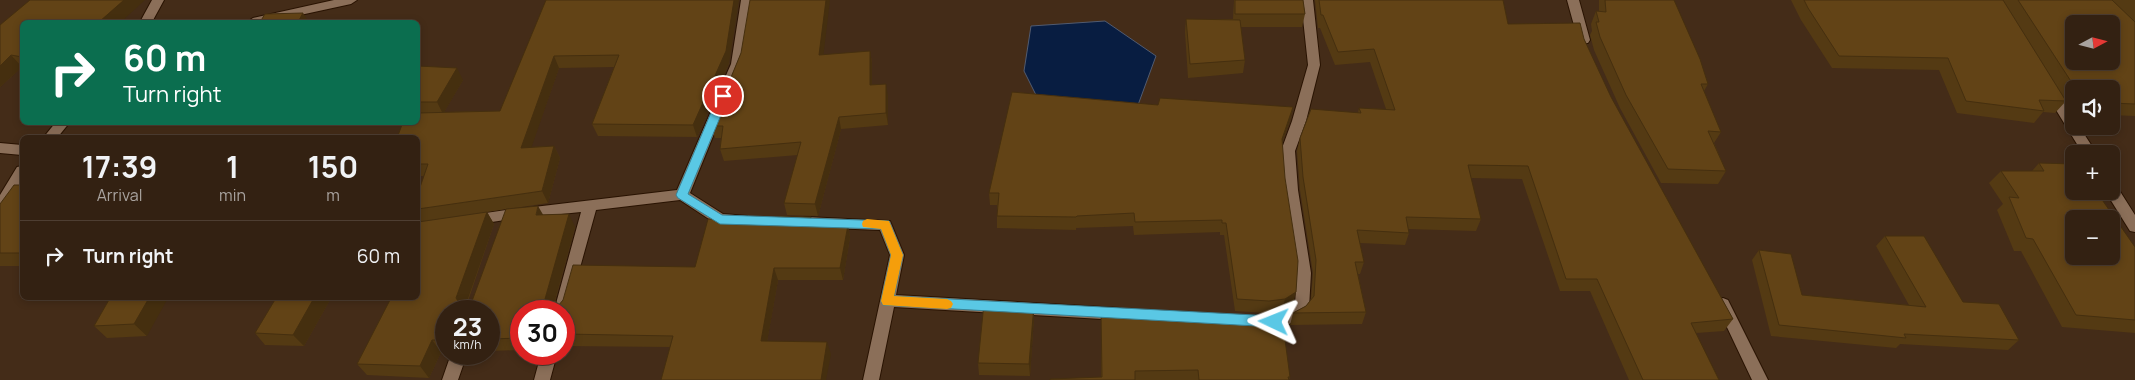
<!DOCTYPE html>
<meta charset="utf-8">
<style>
body{margin:0;font-family:Manrope,sans-serif;background:#3b291b;color:#f1f3f6;height:100vh;display:flex;flex-direction:column;font-size:19px;white-space:nowrap}
*{box-sizing:border-box;margin:0}
p{font-size:16px;color:#a9a39f}
.icon{flex:none;width:28px;height:28px;fill:none;stroke:currentColor;stroke-width:2;stroke-linecap:round;stroke-linejoin:round}
.map{position:relative;flex:1;overflow:hidden}
.details{position:absolute;left:20px;top:135px;width:400px;height:165px;display:flex;flex-direction:column;background:#332112;border-radius:8px;box-shadow:0 2px 8px #0003,0 0 0 1px #4e3e32}
.details>*{flex:none}
.top-card{position:absolute;left:20px;top:20px;width:400px;height:105px;border-radius:8px;box-shadow:0 2px 8px #0003,0 0 0 1px #4e3e32;background:#0b6e4f;color:#fff;overflow:hidden}
.needle{width:32px;rotate:83deg}
.tools{position:absolute;left:2065px;top:15px;display:grid;gap:10px}
.tools a{display:grid;place-items:center;width:55px;height:55px;border-radius:8px;background:#332112;box-shadow:0 2px 8px #0003,0 0 0 1px #4e3e32;font-size:25px}
.speed{position:absolute;left:435px;top:300px;display:flex;gap:10px;font-size:25px;font-weight:700;text-align:center}
.speed>*{display:grid;place-content:center;width:65px;height:65px;border-radius:50%;background:#332112;box-shadow:0 2px 8px #0003,0 0 0 1px #4e3e32;line-height:1}
.speed small{font-size:12px;font-weight:400}
.speed .limit{border:8px solid #d22;background:#fff;color:#111}
.pin{position:absolute;display:grid;place-items:center;width:42px;height:42px;color:#fff;margin:-21px;border:2px solid #fff;border-radius:50%;box-shadow:0 1px 5px #0007}
.me{position:absolute;width:55px;margin:-28px;rotate:272deg;stroke-linejoin:round;filter:drop-shadow(0 0 4px #0008)}
.turn{display:flex;align-items:center;gap:18px;height:105px;padding:0 20px;font-size:22px}
.turn .icon{width:65px;height:65px;stroke-width:2.5}
.turn b{display:block;font-size:35px;line-height:42px}
.eta{display:flex;justify-content:space-evenly;align-items:center;height:85px;text-align:center}
.eta b{font-size:30px;font-weight:700;line-height:35px}
ul{padding:0;list-style:none}
li{display:flex;align-items:center;gap:15px;height:70px;padding:0 20px;border-top:1px solid #4e3e32}
li div{flex:1}
li b{display:block;font-size:19px}
li em{font-style:normal}
.map>svg:first-child{display:block}
.water{fill:#081d41;stroke:#515b70}
.lines{fill:none;stroke-linecap:round;stroke-linejoin:round}
.minor-casing{stroke:#291302;stroke-width:2}
.tertiary-casing{stroke:#291302;stroke-width:2}
.minor{fill:#8b6f59;fill-rule:evenodd}
.tertiary{fill:#8b6f59;fill-rule:evenodd}
.wall{fill:#543a13}
.shaded-wall{fill:#452f0f}
.building{fill:#624316;stroke:#452f0f;fill-rule:evenodd}
.route{fill:#5ac8e5;stroke:#3a8295}
.slow{fill:#f59e0b}
</style>
<div class="map">
<svg width="2135" height="380" viewBox="0 0 2135 380">
<rect width="100%" height="100%" fill="#442c18"/>
<path class="water" d="M1105 21 1156 56 1138 105 1037 97 1024 71 1031 26Z"/>
<g class="lines">
<g class="minor-casing">
<path id="minor" d="M152 0H164L152 22H140Z
M334 0H357L351 4 268 22H247L253 18Z
M741 0H753L743 64 734 83 730 84 724 80 731 64Z
M1301 0H1313L1320 65 1306 121 1295 151 1298 190 1311 273 1309 308C1302 323 1276 331 1261 325L1258 321 1261 317 1282 314 1295 305 1297 273 1284 190 1281 151 1292 121 1308 65Z
M1567 0H1579L1590 40 1588 43H1580L1578 40Z
M2051 88 2056 89 2074 118V126H2079L2097 154H2083L2045 92 2046 89Z
M718 104 723 106 724 109 690 193 723 214 747 216 749 220 747 224 742 225 715 223 680 200 596 210 568 311 564 316V311H554L581 212 522 218 517 217 515 213 517 209 677 190 712 109 713 106Z
M56 122H70L57 138H43Z
M2111 184 2116 185 2135 215V232L2130 231 2105 191H2111Z
M506 210 511 211 513 215 511 219 472 225 467 224 465 220 467 216 472 215Z
M806 217 890 221 904 255 896 295 1119 308 1124 310 1126 314 1124 318 1119 320 894 307 879 380H863L890 255 880 230 806 227 801 226 799 222 801 218Z
M1723 298 1728 300 1768 380H1752L1716 304 1718 300Z
M451 354H467L458 380H442Z
M541 354H557L550 380H534Z"/>
</g>
<g class="tertiary-casing">
<path id="tertiary" d="M0 143 22 145V155L0 153Z
M22 166V181L5 210 0 211V195L17 167Z"/>
</g>
<use href="#minor" class="minor"/>
<use href="#tertiary" class="tertiary"/>
</g>
<path class="wall" d="M546 0 729 63 697 137 598 136 592 124 614 67 559 68 531 147 554 146 560 158 548 203 487 212 494 224 468 301H472L543 215 575 227 555 301 558 305 695 267 813 222H825L826 225H848L850 237 843 280H778L767 341 831 354 670 347 564 346V311H521V350L489 351V311H446V352H441L429 378 367 375 357 364 418 298V193L424 176H418V66L463 80 444 112 500 111Z
M1234 0H1303L1305 14 1302 27H1241L1245 60 1243 73 1188 78 1185 32 1186 19H1233Z
M1315 0H1503L1508 24 1584 39 1611 97 1733 319 1724 331 1696 333 1719 380H1629L1590 291H1560L1522 179 1471 178 1481 219 1476 231 1408 229 1409 233 1405 245 1360 243 1364 262 1360 274H1358L1366 312 1362 324 1290 325 1293 313 1306 306 1311 299 1313 273 1300 190 1297 151 1300 138 1358 113 1359 108 1386 109 1370 62 1335 65 1320 28H1318Z
M1599 0H1674L1708 84 1704 91 1721 132 1714 143 1726 171 1718 184 1661 183 1620 108 1594 50 1590 35 1592 31 1591 24 1596 11H1599Z
M1791 0H2135V116L2111 115V89H2074V113L2063 97 2066 101 2055 113 2043 112 2034 123 1957 113 1939 70 1832 68 1801 20Z
M22 22V67L0 87V25Z
M870 51 872 63V85L888 96V125L841 129 818 216 787 215 784 203 798 155 724 161 720 149 721 138H715L711 126 741 53 823 55Z
M1158 105 1293 107 1290 120 1282 143 1293 304 1282 311 1266 313 1235 311 1224 235H1220V232L1134 235 1133 226 1076 228V230L997 228V205H990L989 193Z
M2039 163 2135 247V333L2062 327 2021 251H2014L1997 210 2003 204 1989 183 2001 171H2032Z
M22 185V266H0V204Z
M1885 236 1963 302 2019 340 2008 350 1900 344 1896 348 1771 336 1752 260 1759 250 1802 295 1909 305 1876 246Z
M110 298 147 336 107 338 94 326Z
M276 298H331L304 346 265 345 255 333Z
M1034 305V317L1030 376 979 375 978 363Z
M1101 310 1290 377 1289 380H1050L1101 377Z"/>
<path class="shaded-wall" d="M124 0H145L121 22H99Z
M734 0H739L729 63 697 137 693 125Z
M826 0H830L822 67 819 55Z
M303 13 309 22H298Z
M870 51 872 63V97L870 85Z
M11 55 22 67 0 87V66Z
M554 56 559 68 527 160 521 148Z
M457 68 463 80 443 114 437 102Z
M886 84 888 96V125L886 113Z
M1293 107 1290 120 1279 151 1282 139Z
M839 117 841 129 818 216 815 204Z
M554 146 560 158 548 203 542 191Z
M538 206 545 218 536 215Z
M487 212 494 224 464 310 456 298Z
M569 214 575 227 552 311 545 299Z
M848 225 850 237 843 280 840 268Z
M774 268 778 280 765 353 761 341Z
M1296 292 1293 304 1282 311 1285 299Z
M149 298H168L147 336 134 324Z
M314 298H331L304 346 293 335Z
M1034 305V317L1030 376 1029 364Z
M432 340 441 352 429 378 420 366Z
M827 342 831 354 826 380H821Z"/>
<path class="building" d="M30 0H124L99 22H22V57L11 55 0 66V25Z
M546 0H734L726 51 693 125 592 124 619 55 554 56 521 148 554 146 542 191 418 209V193L428 164H418V138H397L403 122H418V113L500 111Z
M750 0H826L819 55 870 51V85L886 84V113L839 117 815 204 784 203 801 142 720 149 723 126H711L741 53Z
M1235 0H1303L1305 14H1235Z
M1319 0H1503L1508 24 1580 23 1584 39 1611 97 1733 319 1691 323 1719 380H1643L1597 279H1566L1528 166 1468 165 1481 219 1406 217 1409 233 1357 230 1364 262H1355L1366 312 1293 313 1306 306 1314 296 1316 260 1303 177 1300 138 1311 109 1361 113 1359 108 1395 110 1374 49 1338 52 1323 15H1321Z
M1605 0H1674L1700 59 1708 84H1701L1721 132 1708 131 1726 171 1668 169 1626 95 1600 37 1596 22H1599L1596 11 1606 12Z
M1804 0H2003L2066 101 2039 100 2044 111 1966 101 1948 58 1839 56 1808 8Z
M2018 0H2112L2135 22V104L2111 103V89H2076ZM2074 24H2111V61H2074Z
M303 13 298 22H260L265 14Z
M1186 19 1240 20 1245 60 1190 64Z
M418 66 457 68 437 102H418Z
M1012 92 1158 105 1160 98 1293 107 1282 139 1285 178 1298 261 1296 292 1285 299 1269 301 1237 299 1226 223H1222V220L1135 222 1134 213 1077 216 1076 217 997 216 999 193H989Z
M2039 163 2074 164V191H2096L2135 247V320L2076 315 2033 239 2026 238 2009 197 2019 198 2001 171H2044ZM2074 219H2111V256H2074Z
M14 185H22V253H0V204Z
M538 206 536 215 569 214 545 299 547 301H556L558 306 563 300 573 265 695 267 708 219 778 220 780 216 811 217 810 222H825L824 225H848L840 268H774L761 341 827 342 821 380H661L673 336 564 334V311H521V338L489 339V311H446V340H432L420 366 357 364 391 298H418V222L487 212 456 298 458 301H472L506 209Z
M1885 236H1924L1963 302 1999 304 2019 340 1904 334 1906 338 1779 325 1759 250 1791 254 1802 295 1926 307Z
M110 298H149L134 324 94 326Z
M276 298H314L293 335 255 333Z
M984 303 1034 305 1029 364 978 363Z
M1101 310 1268 319 1282 317 1290 377H1288L1289 380H1199L1198 370 1135 371V380H1050V379L1102 377Z"/>
<path class="route" d="M723 93 729 96 688 194 722 215 889 221 903 255 894 296 1274 316 1279 318 1281 322 1279 325 1274 327 883 305 881 301 891 255 881 229 720 224 678 198 676 195 718 96Z"/>
<path class="slow" d="M867 219 889 221 903 255 894 296 947 299 951 301 953 304 951 308 947 309 883 305 881 301 891 255 881 229 863 227 862 224 863 221Z"/>
</svg>
<div class="tools">
<a><svg class="needle" viewBox="-14 -14 28 28"><path d="M0-13l5 13h-10z" fill="#e53935"/><path d="M0 13l5-13h-10z" fill="#a9a39f"/></svg></a>
<a><svg class="icon" aria-label="sound" viewBox="0 0 24 24"><path d="M4 9h4l5-4v14l-5-4H4zM17 9q2 3 0 6"/></svg></a>
<a>+</a>
<a>−</a>
</div>
<div class="speed"><div>23<small>km/h</small></div><div class="limit">30</div></div>
<div class="pin" style="left:723px;top:96px;background:#d93025"><svg class="icon" aria-label="arrive" viewBox="0 0 24 24"><path d="M6 21V4h12l-3 4 3 4H6"/></svg></div>
<svg class="me" style="left:1274px;top:322px" viewBox="-20 -20 40 40"><path d="M0-17L14 15 0 8-14 15z" fill="#5ac8e5" stroke="#fff" stroke-width="4"/></svg>
<div class="top-card">
<div class="turn"><svg class="icon" aria-label="right" viewBox="0 0 24 24"><path d="M7 20v-9h11M14 6l5 5-5 5"/></svg><div><b>60 m</b>Turn right</div></div>
</div>
<section class="details">
<div class="eta">
<div><b>17:39</b><p>Arrival</p></div>
<div><b>1</b><p>min</p></div>
<div><b>150</b><p>m</p></div>
</div>
<ul>
<li><svg class="icon" aria-label="right" viewBox="0 0 24 24"><path d="M7 20v-9h11M14 6l5 5-5 5"/></svg><div><b>Turn right</b></div><em>60 m</em></li>
</ul>
</section>
</div>
